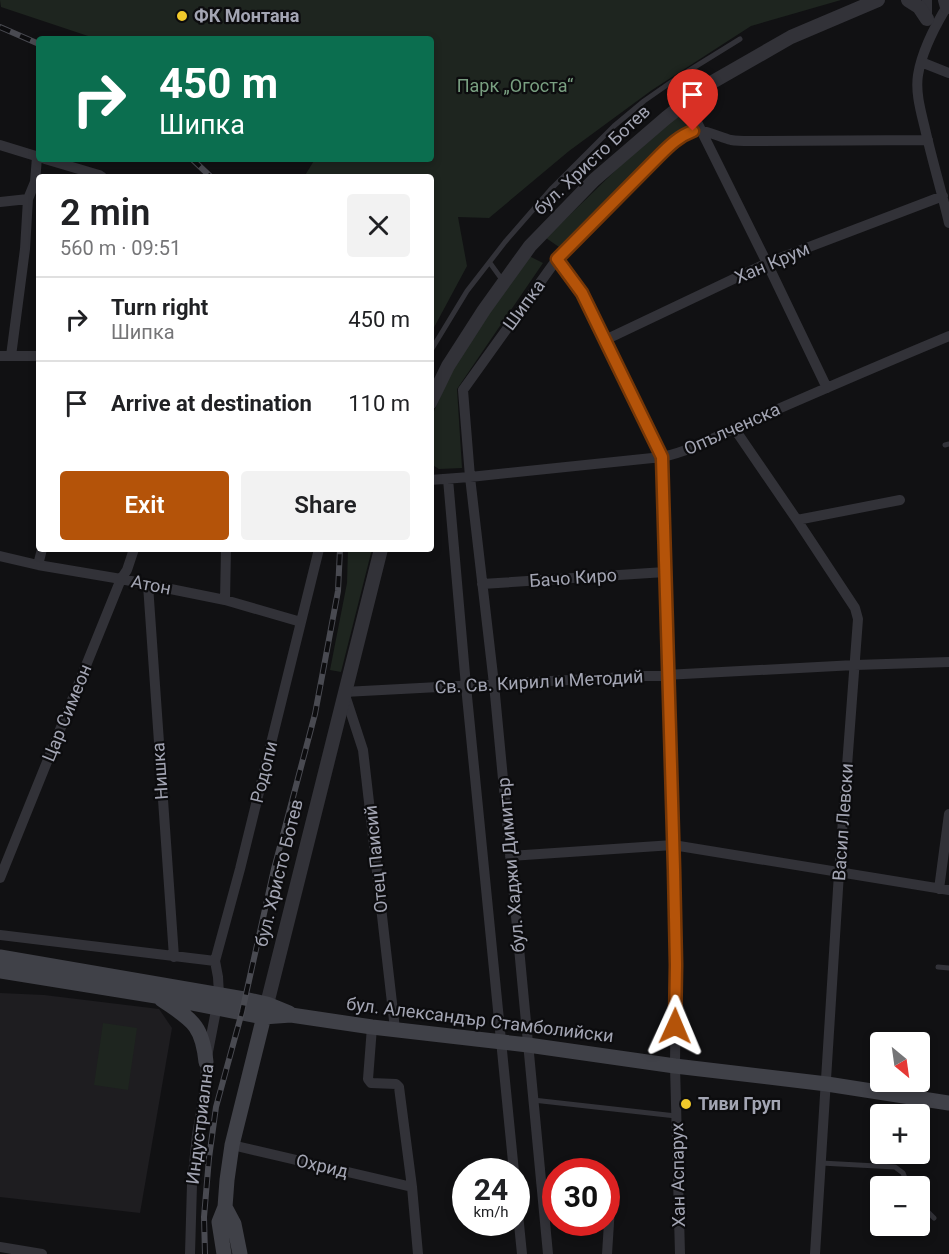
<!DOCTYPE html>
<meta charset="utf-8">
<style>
body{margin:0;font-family:Roboto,sans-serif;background:#f2f2f2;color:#202124;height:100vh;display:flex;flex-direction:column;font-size:22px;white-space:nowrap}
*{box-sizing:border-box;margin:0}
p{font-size:20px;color:#757577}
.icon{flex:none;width:33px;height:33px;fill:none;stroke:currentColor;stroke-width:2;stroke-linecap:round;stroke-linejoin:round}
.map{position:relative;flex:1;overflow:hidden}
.panel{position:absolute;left:36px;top:174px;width:398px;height:378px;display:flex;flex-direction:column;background:#fff;border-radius:6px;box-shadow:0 3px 9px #0003}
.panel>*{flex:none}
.banner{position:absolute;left:36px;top:36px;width:398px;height:126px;border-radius:6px;box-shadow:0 3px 9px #0003;background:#0b6e4f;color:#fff;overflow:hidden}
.needle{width:39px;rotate:151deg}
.tools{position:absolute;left:870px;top:1032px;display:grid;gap:12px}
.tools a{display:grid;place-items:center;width:60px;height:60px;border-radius:6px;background:#fff;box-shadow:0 3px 9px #0003;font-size:30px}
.speed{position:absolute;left:452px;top:1158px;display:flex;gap:12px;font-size:30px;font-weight:700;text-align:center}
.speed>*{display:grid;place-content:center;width:78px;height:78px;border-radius:50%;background:#fff;box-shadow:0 3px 9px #0003;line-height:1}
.speed small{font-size:15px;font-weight:400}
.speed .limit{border:9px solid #d22;background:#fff;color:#111}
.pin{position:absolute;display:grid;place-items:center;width:51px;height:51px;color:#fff;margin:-62px -26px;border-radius:50% 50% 50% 0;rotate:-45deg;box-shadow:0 0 6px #0007}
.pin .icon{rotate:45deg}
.me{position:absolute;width:66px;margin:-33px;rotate:1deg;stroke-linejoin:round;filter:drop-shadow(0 0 4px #0008)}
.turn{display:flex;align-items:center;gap:21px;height:126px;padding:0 24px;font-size:27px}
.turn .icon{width:78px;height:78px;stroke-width:2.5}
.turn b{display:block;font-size:42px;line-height:51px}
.round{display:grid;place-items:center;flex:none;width:63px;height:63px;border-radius:6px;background:#f2f2f2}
.overview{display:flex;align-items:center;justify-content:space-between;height:102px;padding:0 24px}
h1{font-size:36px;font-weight:600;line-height:45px}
.button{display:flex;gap:12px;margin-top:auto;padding:12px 24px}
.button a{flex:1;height:69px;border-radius:6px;background:#b45309;color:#fff;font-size:24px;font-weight:600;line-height:69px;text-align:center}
.button a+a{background:#f2f2f2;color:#202124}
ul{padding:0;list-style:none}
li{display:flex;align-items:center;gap:18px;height:84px;padding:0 24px;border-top:2px solid #e0e0e0}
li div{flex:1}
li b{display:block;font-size:22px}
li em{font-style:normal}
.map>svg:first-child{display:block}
.built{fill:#1e1d20}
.green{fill:#1e251f}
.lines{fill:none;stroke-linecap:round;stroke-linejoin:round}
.service{stroke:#323238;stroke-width:5}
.minor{stroke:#323238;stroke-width:10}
.tertiary{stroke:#323238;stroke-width:14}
.secondary{stroke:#404148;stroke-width:15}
.rail-casing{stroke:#494a51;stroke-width:6}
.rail{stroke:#0c0c0e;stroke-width:4;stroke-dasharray:11;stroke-linecap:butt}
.route-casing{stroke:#753606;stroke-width:15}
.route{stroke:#b45309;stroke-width:10}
.poi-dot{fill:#f1c92b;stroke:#0c0c0e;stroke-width:2}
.labels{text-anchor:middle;stroke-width:4.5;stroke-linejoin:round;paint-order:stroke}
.poi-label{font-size:18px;font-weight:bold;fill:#a3a5b3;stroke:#0c0c0e;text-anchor:start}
.park-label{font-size:18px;fill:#799f81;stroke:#0c0c0e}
.street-label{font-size:18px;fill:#a3a5b3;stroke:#0c0c0e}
</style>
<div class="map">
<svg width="949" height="1254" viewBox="0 0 949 1254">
<rect width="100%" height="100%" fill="#111113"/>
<path class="built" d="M0 993 44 995 159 1009 172 1028 140 1213 0 1197Z"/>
<path class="green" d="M0 0H841L751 26 652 90 569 151 489 218 458 217 467 266 431 333 430 177H304L315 159H430V39H97L1 7Z
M682 111 693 127 559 247 546 238 656 131Z
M525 254 543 263 457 389 462 468 439 469 431 464V418L452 370Z
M348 549H372L341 672 330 670 347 583Z
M103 1023 137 1028 128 1090 94 1085Z"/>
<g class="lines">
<path class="service" d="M490 263 503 281
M430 352 467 291 505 242 552 188 614 126 644 101 677 78 740 39
M945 445 949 444
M938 967 949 968
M533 1100 676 1116
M821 1163 895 1167 903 1173 908 1186
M920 1204 934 1218"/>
<path class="minor" d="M927 0V19
M949 3C936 24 922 50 918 75 915 94 922 115 926 133 933 163 942 193 949 223
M921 62 949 73
M687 102 767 263 827 388
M0 145 39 157
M45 159 99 175 102 177
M0 202 28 199
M557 259 582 293 662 457 674 869 676 965 675 1066 680 1254
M605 340 767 263 943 196
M0 356H39
M11 356 25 249 28 199 35 182 37 157
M734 428 797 520 855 608 858 619 839 873 815 1254
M448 479 466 686 514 1172
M430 480 470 477 662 457C695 450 724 432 755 419 819 391 884 363 949 336
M797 520 900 500
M0 556 38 565 121 579 225 600 301 622
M38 565 42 549
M482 584 665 572
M148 585 174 957
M225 600 226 549
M510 856 673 845 949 890
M0 878 121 579 127 570 134 549
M939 889 949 814
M0 935 215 961
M372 1027 368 1079 371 1083 396 1084 399 1087 412 1187 418 1254
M395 1029 363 750 344 692 855 665 949 662
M232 1145 412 1187
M516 1194 522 1254
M0 1247 42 1254
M190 1254 192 1184 197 1135 205 1090 206 1062 219 995 218 977 215 961 240 869 319 549
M548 1254 494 684 470 477 463 390 557 259 659 156C668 147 680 133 693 131 705 129 719 137 731 140 737 141 743 141 750 141L928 140
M607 1254 610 1207"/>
<path class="tertiary" d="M908 0 919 7 927 19
M945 0 947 7
M430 403 448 366 484 310 530 246 594 180 666 118 709 84 791 37 878 0
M267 1004 381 549"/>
<path class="secondary" d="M0 957 244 999 267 1004 289 1013
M0 971 156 996 263 1017 291 1015 372 1027 528 1045 675 1066 827 1084 949 1103
M161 999C191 1020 202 1023 206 1062
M225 1207 234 1224 240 1254
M224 1254 219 1222 225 1207 227 1180 232 1145 266 1008"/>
<g class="rail-casing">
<path id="rail" d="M0 27 39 44
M192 159 211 177
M205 1254 204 1217 209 1158 216 1107 242 1012 274 869 315 714 338 591 340 549"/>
</g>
<use href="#rail" class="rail"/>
</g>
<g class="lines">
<g class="route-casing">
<path id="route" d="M675 1026 676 965 674 869 662 457 582 293 557 259 659 156C669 146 679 136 693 131"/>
</g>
<use href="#route" class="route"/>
</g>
<g class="poi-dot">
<circle cx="182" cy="16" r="6"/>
<circle cx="686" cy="1104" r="6"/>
</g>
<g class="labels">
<g class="poi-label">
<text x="194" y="22">ФК Монтана</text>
<text x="698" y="1110">Тиви Груп</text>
</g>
<g class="park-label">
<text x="515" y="92">Парк „Огоста“</text>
</g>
<g class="street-label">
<text transform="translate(592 160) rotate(-43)" y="6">бул. Христо Ботев</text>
<text transform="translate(772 263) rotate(-23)" y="6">Хан Крум</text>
<text transform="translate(524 305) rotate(-54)" y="6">Шипка</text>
<text transform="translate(732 429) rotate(-24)" y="6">Опълченска</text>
<text transform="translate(573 578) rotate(-4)" y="6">Бачо Киро</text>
<text transform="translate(151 585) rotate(11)" y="6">Атон</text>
<text transform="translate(539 682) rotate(-3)" y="6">Св. Св. Кирил и Методий</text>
<text transform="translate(67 713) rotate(-68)" y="6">Цар Симеон</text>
<text transform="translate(160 771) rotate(-94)" y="6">Нишка</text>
<text transform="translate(264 772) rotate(-76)" y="6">Родопи</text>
<text transform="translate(843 822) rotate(-86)" y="6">Васил Левски</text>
<text transform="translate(376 859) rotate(-96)" y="6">Отец Паисий</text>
<text transform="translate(511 865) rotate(-95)" y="6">бул. Хаджи Димитър</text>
<text transform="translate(279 873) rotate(-76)" y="6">бул. Христо Ботев</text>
<text transform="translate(480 1020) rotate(7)" y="6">бул. Александър Стамболийски</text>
<text transform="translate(200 1124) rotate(-83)" y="6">Индустриална</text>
<text transform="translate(322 1166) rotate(13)" y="6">Охрид</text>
<text transform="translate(678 1175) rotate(-91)" y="6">Хан Аспарух</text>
</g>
</g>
</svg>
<div class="tools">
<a><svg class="needle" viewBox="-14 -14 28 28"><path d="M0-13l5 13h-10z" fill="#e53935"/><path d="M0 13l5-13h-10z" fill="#757577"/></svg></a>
<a>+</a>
<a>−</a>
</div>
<div class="speed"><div>24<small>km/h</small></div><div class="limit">30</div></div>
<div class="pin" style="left:693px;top:131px;background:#d93025"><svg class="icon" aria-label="arrive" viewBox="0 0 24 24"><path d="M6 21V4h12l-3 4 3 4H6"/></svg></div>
<svg class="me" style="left:675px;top:1026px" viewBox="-20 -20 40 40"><path d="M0-17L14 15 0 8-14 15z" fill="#b45309" stroke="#fff" stroke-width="4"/></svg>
<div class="banner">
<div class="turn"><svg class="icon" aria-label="right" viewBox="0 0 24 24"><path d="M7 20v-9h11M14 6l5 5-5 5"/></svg><div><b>450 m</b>Шипка</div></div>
</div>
<section class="panel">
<div class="overview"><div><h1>2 min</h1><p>560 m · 09:51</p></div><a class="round"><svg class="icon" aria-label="close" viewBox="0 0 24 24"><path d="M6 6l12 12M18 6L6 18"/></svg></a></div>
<ul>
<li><svg class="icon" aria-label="right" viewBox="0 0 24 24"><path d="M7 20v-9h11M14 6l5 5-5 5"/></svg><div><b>Turn right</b><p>Шипка</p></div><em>450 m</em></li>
<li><svg class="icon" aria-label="arrive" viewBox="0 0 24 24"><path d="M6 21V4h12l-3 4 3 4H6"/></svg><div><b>Arrive at destination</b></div><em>110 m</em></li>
</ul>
<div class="button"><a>Exit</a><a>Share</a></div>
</section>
</div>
